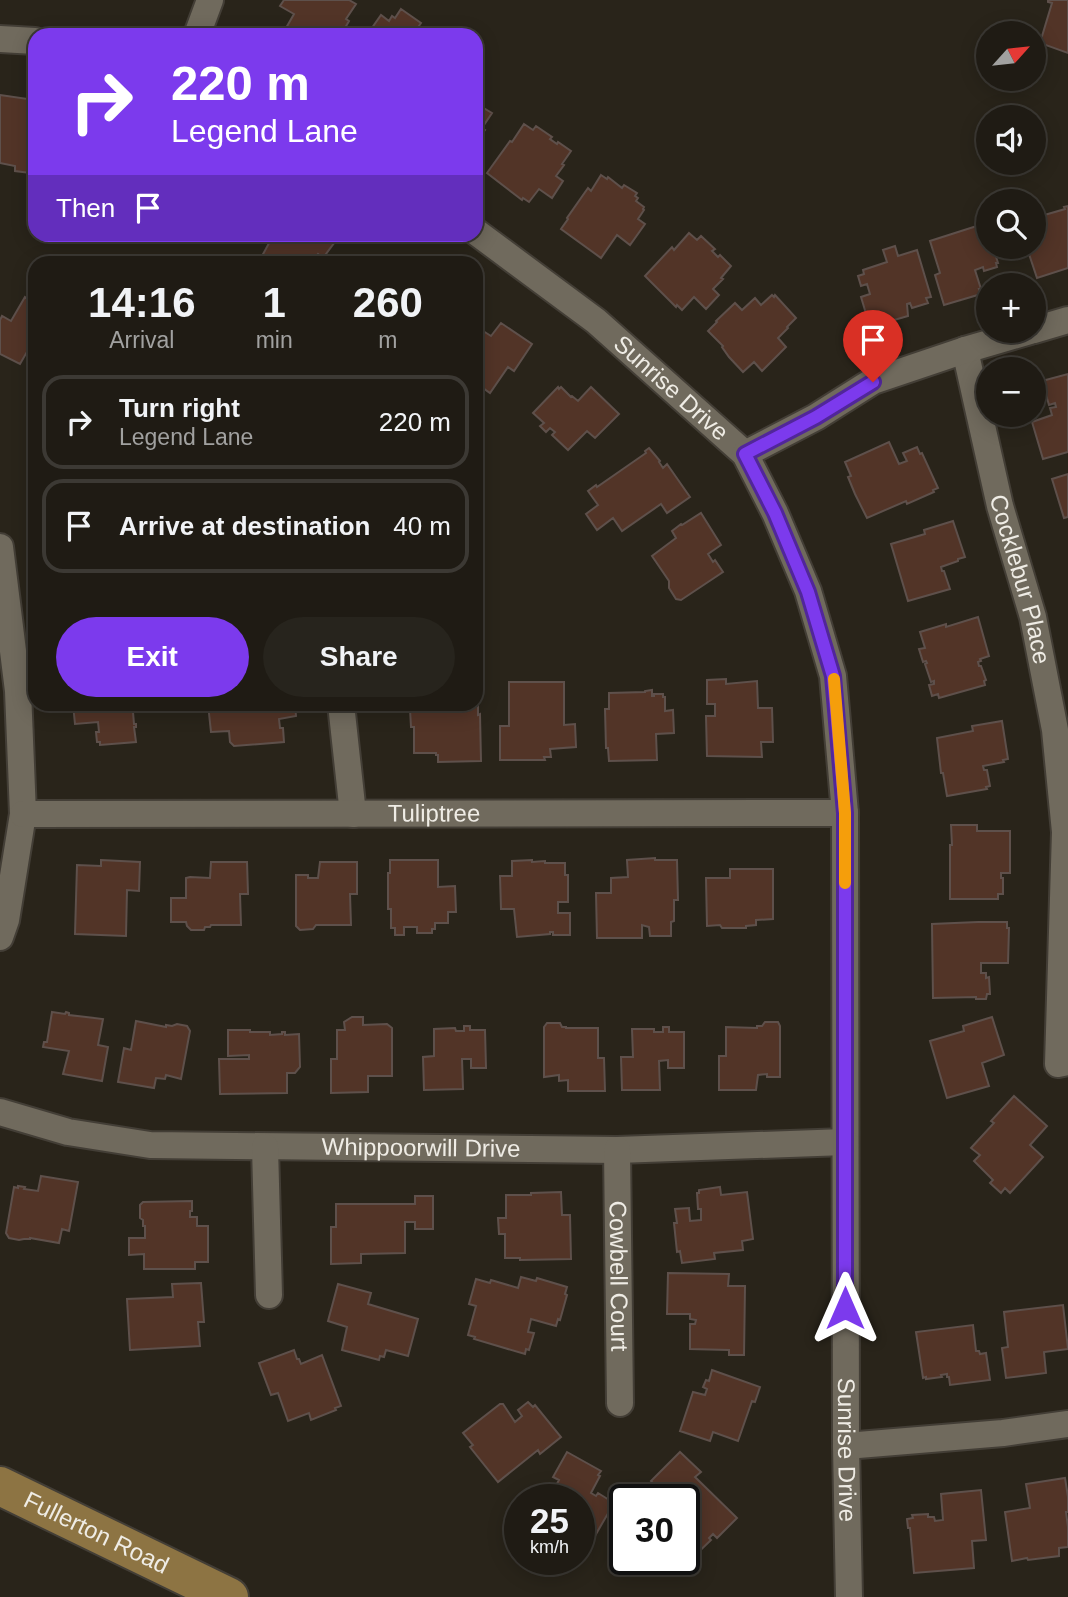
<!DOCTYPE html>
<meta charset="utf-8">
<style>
body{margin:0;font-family:Helvetica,sans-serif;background:#27241d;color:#f1f3f6;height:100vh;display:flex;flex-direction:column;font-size:26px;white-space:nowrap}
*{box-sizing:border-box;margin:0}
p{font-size:23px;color:#a1a1a0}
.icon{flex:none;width:38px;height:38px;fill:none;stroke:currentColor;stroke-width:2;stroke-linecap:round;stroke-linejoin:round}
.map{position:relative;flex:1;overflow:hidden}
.drawer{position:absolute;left:28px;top:256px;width:455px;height:455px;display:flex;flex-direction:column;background:#1f1b14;border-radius:21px;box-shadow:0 4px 18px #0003,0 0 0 2px #3c3934}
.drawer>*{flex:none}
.guide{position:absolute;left:28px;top:28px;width:455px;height:214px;border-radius:21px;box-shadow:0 4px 18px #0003,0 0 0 2px #3c3934;background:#7c3aed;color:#fff;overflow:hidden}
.needle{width:46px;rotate:63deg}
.fabs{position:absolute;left:976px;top:21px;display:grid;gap:14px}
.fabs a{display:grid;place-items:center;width:70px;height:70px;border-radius:50%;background:#1f1b14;box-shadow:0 4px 18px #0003,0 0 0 2px #3c3934;font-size:35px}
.speed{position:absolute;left:504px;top:1484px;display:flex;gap:14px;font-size:35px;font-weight:700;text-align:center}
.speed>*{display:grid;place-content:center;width:91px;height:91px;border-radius:50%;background:#1f1b14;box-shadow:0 4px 18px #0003,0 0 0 2px #3c3934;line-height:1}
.speed small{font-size:18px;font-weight:400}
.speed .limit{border:4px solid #111;border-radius:10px;background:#fff;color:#111}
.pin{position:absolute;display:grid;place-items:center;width:60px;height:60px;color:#fff;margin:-72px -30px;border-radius:50% 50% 50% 0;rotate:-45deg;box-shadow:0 0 7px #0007}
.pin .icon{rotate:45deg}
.me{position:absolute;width:77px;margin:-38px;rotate:0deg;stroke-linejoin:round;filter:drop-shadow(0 0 5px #0008)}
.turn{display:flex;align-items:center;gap:24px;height:147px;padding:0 28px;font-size:32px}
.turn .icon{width:91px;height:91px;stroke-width:2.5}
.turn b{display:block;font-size:49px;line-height:60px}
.then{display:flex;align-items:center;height:66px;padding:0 28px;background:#0003;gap:14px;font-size:26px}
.eta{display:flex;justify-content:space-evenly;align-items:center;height:119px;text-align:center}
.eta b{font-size:42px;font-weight:700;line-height:49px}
.cta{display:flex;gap:14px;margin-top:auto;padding:14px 28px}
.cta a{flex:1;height:80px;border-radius:42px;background:#7c3aed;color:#fff;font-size:28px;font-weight:700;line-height:80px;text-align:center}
.cta a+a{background:#27241d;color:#f1f3f6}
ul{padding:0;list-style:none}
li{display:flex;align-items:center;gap:21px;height:94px;margin:0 14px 10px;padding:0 14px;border:4px solid #3c3934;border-radius:21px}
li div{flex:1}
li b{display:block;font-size:26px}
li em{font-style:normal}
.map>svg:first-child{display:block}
.building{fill:#523427;stroke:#5e504b;stroke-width:2}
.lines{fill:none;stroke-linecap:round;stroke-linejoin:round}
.minor-casing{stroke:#433e36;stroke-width:30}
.primary-casing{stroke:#433e36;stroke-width:42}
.minor{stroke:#706a5d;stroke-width:26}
.primary{stroke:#8d7443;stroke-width:38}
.route-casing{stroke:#51269a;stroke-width:18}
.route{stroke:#7c3aed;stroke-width:12}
.slow{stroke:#f59e0b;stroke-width:12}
.labels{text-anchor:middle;stroke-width:7;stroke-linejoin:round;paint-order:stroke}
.street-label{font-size:24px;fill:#efece5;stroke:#201b10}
</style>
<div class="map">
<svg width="1068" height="1597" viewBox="0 0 1068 1597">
<rect width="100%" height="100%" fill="#29241a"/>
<path class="building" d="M284 0H349L356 4 346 19 349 21 341 35H282L294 14 280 6Z
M1048 0H1068V53L1040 43 1052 3 1048 2Z
M401 9 421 23 414 33 418 35H363L366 31 369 32 381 15 389 21 392 16 395 18Z
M0 95 35 100V167L33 170H31L30 173 15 171V166L0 163Z
M476 99 481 103 482 107 492 113 482 128 485 130 476 142Z
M524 124 533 130 536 126 552 137 550 139 557 144 558 142 571 151 562 164 564 165 556 176 563 181 552 198 539 189 529 202 523 198 522 200 487 173 510 141 512 142Z
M601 175 607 179 608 177 622 188 624 185 637 193 635 196 638 198 636 201 644 207 643 209 644 210 638 219 645 224 630 245 617 235 601 258 561 229 568 219 567 218 588 188 591 191Z
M1068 206V268L1037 278 1027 248 1037 245 1034 234V218L1065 209 1064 207Z
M986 223 989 233V247H993L998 263H996L997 267 984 271 983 267 975 270 981 289H979L981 294 944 305 935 275 940 273 930 241Z
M689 233 697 240 701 236 715 249 712 251 718 257 720 255 731 266 721 278 723 279 713 289 719 295 706 309 694 297 682 310 677 305 676 307 645 276 672 247 674 250Z
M274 234H339L340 235 323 258 318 254 312 262H272L262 256Z
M895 246 898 256 917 250 931 297 926 298 928 303 912 308 910 303 907 304 908 316 870 327 861 297 870 294 867 284 861 286 858 276 864 274 863 270 887 262 883 250Z
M772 295 774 297 775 295 796 318 787 327 788 328 778 338 786 347 762 371 754 362 743 372 729 357 722 347 723 346 708 331 717 322 716 321 735 303 742 310 755 298 761 305Z
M25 297 35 303V338L20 364 0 354V320L2 316 11 321Z
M476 323 481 327 480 329 491 336 501 323 532 344 514 371 508 367 490 393 476 383Z
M1068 374V452L1043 459 1032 422 1052 415 1050 408 1056 407 1055 403 1049 405 1042 381Z
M558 387 559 389 561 387 571 397 572 396 578 401 591 387 619 414 595 438 587 431 568 450 552 435 555 432 550 428 546 432 540 426 544 423 533 413Z
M889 442 899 464 907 461 903 453 917 447 920 454 922 453 938 488 933 490 934 492 907 504 906 501 867 518 855 494 848 477 851 476 845 462Z
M649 448 660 461 659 462 663 468 667 464 690 497 667 513 661 504 622 531 613 518 597 530 586 514 598 505 588 491 596 485 597 487 646 453 645 451Z
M1068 474V517L1064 518 1052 479Z
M701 513 721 545 708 554 713 562 715 560 723 572 681 600 676 599 669 588V581L652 556 676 538 672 531 681 524 682 525Z
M953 521 965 557 958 559V561L941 567 942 571H944L950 589 908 601 891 544 925 534 924 530Z
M978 617 989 656 980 659 981 661 978 662 979 666H981L986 680 984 681 985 685 939 698 938 694 932 696 929 685 934 684V681L931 682 925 664 927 663 926 661 923 662 919 649 925 648 920 632 946 624V627Z
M726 679V684L757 681 758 708H772L773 742H761L762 757 707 756 706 716H715V704H707V680Z
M509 682H564V725L575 724 576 747 550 749 551 757H544L545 760H500V726H509Z
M652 690V696H654V694H663V697H665V711L673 710 674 733 656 734 657 760 609 761 608 748H606L605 709H609V693L645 692V691Z
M476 702H478V715L480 714 481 761 438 762V755H436V753H414V727H411L410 709H415V706H427L429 704H458V705H461V704H476Z
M73 704H134L135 712H133L134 724H136V727H134L136 742 100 745V742H97L96 732H99L98 722 75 724Z
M208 704H295L296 716 279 719 280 728H283L284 742 234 746 230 742 229 731 211 732Z
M1002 721 1008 759 1003 760 1004 762 983 766 984 770H987L990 786 986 787 987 789 947 796 943 773H941L937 738 973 731 972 726Z
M951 825H977V831H1010V873H1001V878H1003V894H998V899H950V845H952Z
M655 858V860H677L678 900H674V921L671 922V936H650L649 927 642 925V938H597L596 893H611V878L628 877 627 860Z
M101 860 140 862 139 891 127 890 126 936 75 934 77 865 101 866Z
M390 860H438V887L455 886 456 912H448V923H435V929H432V933H417V927H404V935H395V928H391V909H388V873H390Z
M532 860V862L545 861V863H565V875H568V902H558V913H570V935H553V932H550V934L517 937 514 909H501L500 876H512V861Z
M211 862H247L248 894H240L241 925H211L210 927H205L204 930H191L187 926 186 922H171V898H186V878L190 877 210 878Z
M320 862H357V894H350L351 925H316L313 929 300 930 296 926V875H308V878H318Z
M730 869H773V919L756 920V925L746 926V928H722L720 925 707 926 706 878H730Z
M978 922H1007V928H1009L1008 963H981V973H986V978L989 977 990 994H987L986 999H976V997L933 998 932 924Z
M52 1012 65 1014 66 1012 69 1013V1015L103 1019 98 1045 108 1047 102 1081 63 1074 69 1051 43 1047 44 1042H47Z
M352 1017H363V1025L387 1024 392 1028V1076H368V1092L331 1093V1059H337V1030H345L344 1022Z
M992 1017 1004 1055 982 1063 989 1086 947 1098 930 1041 964 1031 963 1026Z
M136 1021 166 1027V1025L172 1026 177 1024 187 1026 190 1031 181 1079 166 1075 165 1079 156 1078 154 1088 118 1082 124 1048 131 1050Z
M765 1022H778L780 1026V1077H767V1074L758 1075 756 1090H719V1056H726V1027L757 1028V1026H762Z
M547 1023H560L562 1027H566V1028H598V1058H604L605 1091H568V1080L559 1081V1075L544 1077V1027Z
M464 1026H470V1030H485L486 1068H471V1059H462L463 1089 424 1090 423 1057 434 1056V1029L455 1028 456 1031H464Z
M663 1027H669V1032H684V1068H668V1060L659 1061 660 1090H622L621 1057H633L632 1029H654V1032H663Z
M228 1030H250V1032H270V1035L282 1034V1032H285V1035L299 1034 300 1067 295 1073H287V1093L220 1094 219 1059H249V1055L228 1056Z
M1014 1096 1047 1126 1030 1145 1043 1157 1010 1193 1005 1188 1001 1193 990 1183 993 1180 974 1161 980 1155 971 1148 994 1123 991 1121Z
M41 1176 78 1182 69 1231 62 1229 59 1243 30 1238V1239H24L19 1240 9 1238 6 1233 14 1187 18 1188V1186L25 1187 24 1189 38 1191Z
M720 1187 721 1195 747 1192 753 1239 742 1241 743 1250 714 1253 715 1259 682 1263 680 1251 677 1252 674 1223H677L675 1209 689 1208 690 1221 701 1220V1209H698L697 1193H699V1190Z
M561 1192 562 1215H570L571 1259 520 1260V1258H505V1234H499L498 1218H506V1195H531V1193Z
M415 1196H433V1229H415V1222H405V1253L361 1254V1263L331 1264V1227H336V1204H415Z
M192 1201V1211H190V1217H197V1226H208V1262H195V1269H144V1254L129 1255V1238H145V1226H143V1220L140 1218V1205L143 1202Z
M668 1273 729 1274 728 1286H745L744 1355H729V1350L690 1349V1324H695L696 1320 690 1319V1314H667Z
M521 1277 536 1281 537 1278 567 1287 565 1294 567 1295 560 1320 558 1319 556 1326 531 1319 528 1332 534 1333 529 1350 526 1349 525 1354 474 1339 475 1337 468 1335 476 1306 469 1304 476 1279 490 1283 491 1280 518 1288Z
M201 1283 204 1322H198L200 1346 130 1350 127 1299 173 1297 172 1284Z
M338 1284 371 1293 368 1304 418 1319 408 1356 386 1350 384 1357 380 1356 379 1360 342 1350 347 1327 328 1321Z
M1063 1305 1068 1349 1044 1352 1046 1373 1006 1378 1002 1348 1008 1347 1004 1312Z
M973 1325 976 1351H979L980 1354 986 1353 990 1380 950 1385 949 1377H947V1374L941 1375 942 1377 926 1379V1377L923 1378 916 1332Z
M294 1350 297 1359H299L301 1364 322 1355 341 1406 335 1408 336 1410 311 1420 309 1413 288 1421 278 1393 271 1395 259 1363Z
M712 1370 760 1387 755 1402 752 1401 738 1441 713 1432 710 1441 680 1431 693 1392 705 1395 707 1389 703 1387 706 1380 709 1381Z
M528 1402 533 1407 535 1405 561 1437 540 1454 538 1450 498 1482 470 1447 473 1445 463 1433 500 1404H503L515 1422 522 1416 518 1410Z
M567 1452 601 1471 598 1475 600 1476 591 1493 596 1496 598 1493 614 1503 592 1541 579 1533V1500H548L559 1480 553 1477Z
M680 1452 701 1472 695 1477 737 1518 717 1538 713 1534 709 1538 711 1540 688 1562 684 1558V1500H670L651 1481Z
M1065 1478 1068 1497V1512H1066L1068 1527V1547L1059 1548V1556L1028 1560 1027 1558 1012 1561 1005 1512 1030 1508 1026 1484Z
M981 1490 986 1540 972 1541 974 1568 914 1573 910 1528H908L907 1519 913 1518 912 1515 928 1514V1517H934L935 1521 943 1520 941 1494Z"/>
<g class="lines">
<g class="minor-casing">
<g id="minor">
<path d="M197 35 210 0"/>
<path d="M0 39 35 41"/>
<path id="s1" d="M476 232 596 321 745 454 775 513 808 591 833 676 845 813 846 1446 849 1597"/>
<path d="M1034 330 1068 320"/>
<path id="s2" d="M965 350 1000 506 1033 617 1055 730 1065 832 1058 1064 1068 1062"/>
<path d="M745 454 816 417 873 381 965 350 1030 331"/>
<path d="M0 547 18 691 23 814 6 920 0 937"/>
<path d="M341 704 353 814"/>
<path id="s3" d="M23 814 845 813"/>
<path id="s4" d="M0 1112 68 1132 150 1145 617 1150 845 1142"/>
<path d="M265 1147 269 1295"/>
<path id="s5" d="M617 1150 620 1403"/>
<path d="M846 1446 1003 1433 1068 1424"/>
</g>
</g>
<g class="primary-casing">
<g id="primary">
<path id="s6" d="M0 1486 229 1597"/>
</g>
</g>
<use href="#minor" class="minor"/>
<use href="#primary" class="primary"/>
</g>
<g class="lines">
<g class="route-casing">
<path id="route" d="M845 1308V813L833 676 808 592 775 513 745 454 816 417 873 382"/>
</g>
<use href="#route" class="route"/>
<path class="slow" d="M834 679 845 813V883"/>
</g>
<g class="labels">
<g class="street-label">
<text dy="8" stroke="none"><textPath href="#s1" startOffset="250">Sunrise Drive</textPath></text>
<text dy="8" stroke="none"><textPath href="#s2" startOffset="236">Cocklebur Place</textPath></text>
<text dy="8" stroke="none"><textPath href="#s3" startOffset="411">Tuliptree</textPath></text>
<text dy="8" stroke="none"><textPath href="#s4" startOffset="425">Whippoorwill Drive</textPath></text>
<text dy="8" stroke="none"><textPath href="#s5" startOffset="126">Cowbell Court</textPath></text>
<text dy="8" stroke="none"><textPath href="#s1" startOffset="1363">Sunrise Drive</textPath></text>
<text dy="8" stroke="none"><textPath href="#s6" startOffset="107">Fullerton Road</textPath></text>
</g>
</g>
</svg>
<div class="fabs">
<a><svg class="needle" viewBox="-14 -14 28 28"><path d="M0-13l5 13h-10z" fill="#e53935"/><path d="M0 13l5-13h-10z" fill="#a1a1a0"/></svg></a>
<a><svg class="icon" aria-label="sound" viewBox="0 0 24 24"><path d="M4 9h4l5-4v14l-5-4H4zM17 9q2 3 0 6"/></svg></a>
<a><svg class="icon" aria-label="search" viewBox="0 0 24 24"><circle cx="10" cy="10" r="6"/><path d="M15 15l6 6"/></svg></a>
<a>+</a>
<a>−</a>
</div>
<div class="speed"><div>25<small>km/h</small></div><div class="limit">30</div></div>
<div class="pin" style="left:873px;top:382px;background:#d93025"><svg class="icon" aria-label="arrive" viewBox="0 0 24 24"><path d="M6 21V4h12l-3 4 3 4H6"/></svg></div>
<svg class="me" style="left:845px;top:1308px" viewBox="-20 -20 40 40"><path d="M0-17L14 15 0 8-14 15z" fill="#7c3aed" stroke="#fff" stroke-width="4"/></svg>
<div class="guide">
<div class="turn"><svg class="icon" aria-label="right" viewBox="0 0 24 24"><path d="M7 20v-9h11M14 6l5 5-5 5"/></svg><div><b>220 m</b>Legend Lane</div></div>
<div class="then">Then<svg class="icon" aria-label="arrive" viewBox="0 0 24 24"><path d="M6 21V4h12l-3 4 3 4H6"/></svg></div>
</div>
<section class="drawer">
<div class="eta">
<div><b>14:16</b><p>Arrival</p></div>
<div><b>1</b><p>min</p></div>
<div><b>260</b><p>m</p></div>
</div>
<ul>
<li><svg class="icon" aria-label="right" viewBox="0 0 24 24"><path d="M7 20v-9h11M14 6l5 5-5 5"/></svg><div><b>Turn right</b><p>Legend Lane</p></div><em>220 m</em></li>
<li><svg class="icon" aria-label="arrive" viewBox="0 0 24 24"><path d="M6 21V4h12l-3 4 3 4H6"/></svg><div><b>Arrive at destination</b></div><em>40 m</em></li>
</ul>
<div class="cta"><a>Exit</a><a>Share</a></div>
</section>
</div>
